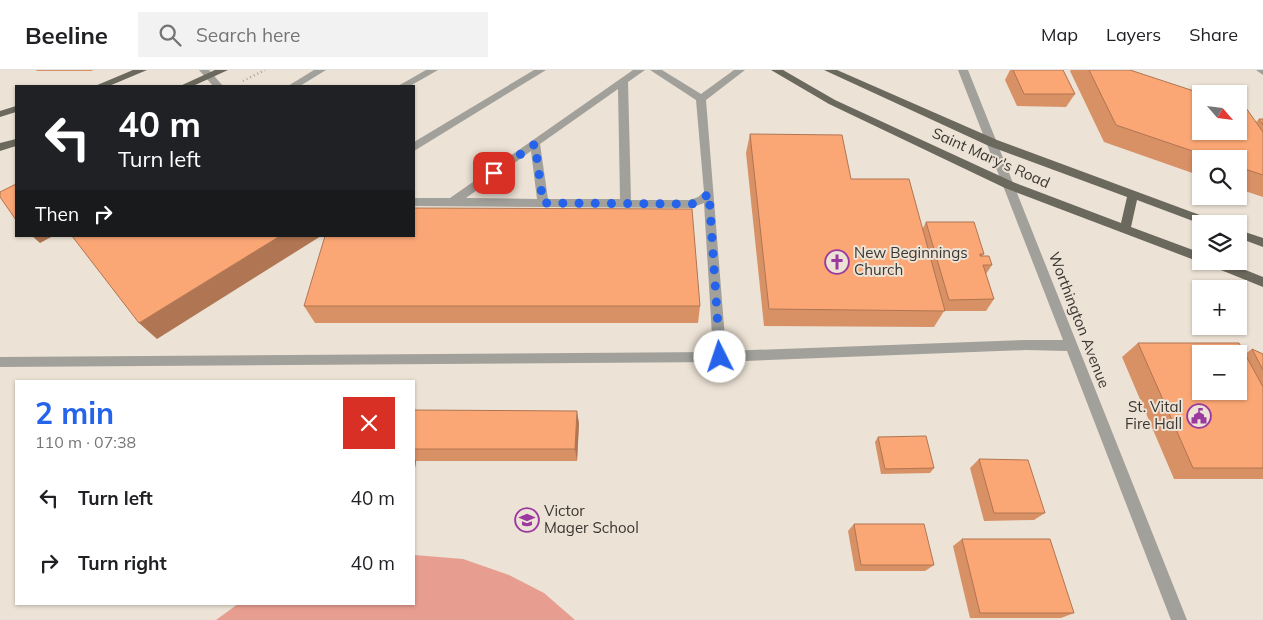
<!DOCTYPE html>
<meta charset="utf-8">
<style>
body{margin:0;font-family:Mulish,sans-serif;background:#f2f2f2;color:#202124;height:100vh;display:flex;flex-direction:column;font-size:19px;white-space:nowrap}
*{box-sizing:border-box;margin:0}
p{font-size:16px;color:#757577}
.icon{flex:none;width:28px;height:28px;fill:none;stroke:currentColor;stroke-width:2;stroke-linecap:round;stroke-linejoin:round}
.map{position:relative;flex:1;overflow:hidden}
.drawer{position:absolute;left:15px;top:310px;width:400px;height:225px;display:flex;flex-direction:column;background:#fff;border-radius:0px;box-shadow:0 1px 4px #0004}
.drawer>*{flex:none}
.top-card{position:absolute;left:15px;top:15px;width:400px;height:152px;border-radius:0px;box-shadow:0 1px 4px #0004;background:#202124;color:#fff;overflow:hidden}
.needle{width:32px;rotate:118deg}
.controls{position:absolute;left:1192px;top:15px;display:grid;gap:10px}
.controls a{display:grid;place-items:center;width:55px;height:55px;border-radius:0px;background:#fff;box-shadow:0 1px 4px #0004;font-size:25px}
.pin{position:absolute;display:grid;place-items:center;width:42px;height:42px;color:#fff;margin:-21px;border-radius:10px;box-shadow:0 2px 8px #0006}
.me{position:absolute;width:55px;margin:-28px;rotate:356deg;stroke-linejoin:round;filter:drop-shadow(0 0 4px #0008)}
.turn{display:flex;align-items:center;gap:18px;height:105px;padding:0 20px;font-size:22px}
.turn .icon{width:65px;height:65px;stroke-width:2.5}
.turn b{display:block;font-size:35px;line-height:42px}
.then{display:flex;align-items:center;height:48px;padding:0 20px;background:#0003;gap:10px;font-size:19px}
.round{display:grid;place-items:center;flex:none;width:52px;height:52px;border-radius:0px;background:#f2f2f2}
.headline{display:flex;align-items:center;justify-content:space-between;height:85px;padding:0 20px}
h1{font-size:30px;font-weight:700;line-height:38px;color:#2563eb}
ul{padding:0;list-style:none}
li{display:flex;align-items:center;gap:15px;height:65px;padding:0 20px}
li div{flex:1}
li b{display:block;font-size:19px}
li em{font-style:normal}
header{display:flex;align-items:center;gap:30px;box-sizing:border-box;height:70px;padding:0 25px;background:#fff;border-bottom:1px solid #e0e0e0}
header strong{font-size:24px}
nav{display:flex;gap:28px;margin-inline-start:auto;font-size:18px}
.search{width:350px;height:45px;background:#f2f2f2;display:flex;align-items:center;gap:12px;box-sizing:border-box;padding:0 18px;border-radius:0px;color:#757577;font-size:19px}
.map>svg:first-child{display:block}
.green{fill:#e79d90}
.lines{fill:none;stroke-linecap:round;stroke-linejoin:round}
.path{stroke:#aba49a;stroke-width:2.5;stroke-dasharray:1 3;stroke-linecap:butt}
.minor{fill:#a2a09a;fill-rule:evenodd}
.major{fill:#6b685d;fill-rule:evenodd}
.wall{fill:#d89065}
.shaded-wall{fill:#b07552}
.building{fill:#fba775;stroke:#b07552;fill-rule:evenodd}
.route{stroke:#2563eb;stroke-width:9;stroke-dasharray:0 16.2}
.labels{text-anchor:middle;stroke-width:4;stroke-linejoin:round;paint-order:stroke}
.street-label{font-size:15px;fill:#3a3631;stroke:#ece2d5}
.poi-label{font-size:15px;fill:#3a3631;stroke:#ece2d5;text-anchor:start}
</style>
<header>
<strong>Beeline</strong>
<div class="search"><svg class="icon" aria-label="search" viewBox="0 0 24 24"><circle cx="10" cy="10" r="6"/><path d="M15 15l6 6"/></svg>Search here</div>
<nav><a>Map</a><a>Layers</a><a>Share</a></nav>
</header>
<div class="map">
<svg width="1263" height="550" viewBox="0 0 1263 550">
<rect width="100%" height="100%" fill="#ece2d5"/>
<path class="green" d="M414 485 463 489 509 505 544 523 575 550H216L238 534H414Z"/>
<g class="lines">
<path class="path" d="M243 11 265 0"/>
<path class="minor" d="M199 0H209L223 16H213Z
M314 0H326L300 16H288Z
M426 0H438L410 16H398Z
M534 0H546L414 81V72Z
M633 0H645L628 12 631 130H690L698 127 704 122 696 30 650 0H662L701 24 734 0H745L706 30 726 281 1026 270H1063L958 0H968L1187 550H1171L1067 281 1026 280 720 292 0 297V287L713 282 704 133 691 138 414 136V128H450ZM618 19 620 129H548L540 74ZM531 81 537 129 466 128Z
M1256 0H1263V5Z"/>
<path class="major" d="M133 0H147L109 16H95Z
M215 0H228L193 16H180Z
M771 0H783L835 30 1013 112 1121 153 1127 127 989 76 824 0H837L997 70 1216 151 1217 154H1201L1137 130 1131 157 1201 183V191H1223L1263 207V217L1206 194 1204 191H1197L1005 118 829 34Z
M16 36V42L0 47V41Z
M16 69V76L0 81V73Z
M1239 160 1263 168V177L1239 168Z"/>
</g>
<path class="wall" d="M36 0H93L92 1H37Z
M1010 0H1063L1075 24 1066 37 1017 36 1005 10Z
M1071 0H1130L1256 52 1259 49H1263V127L1239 119V89H1201V106L1104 72 1070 1Z
M750 64 851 109 923 158 926 152 984 184 982 186 992 195 986 204 994 229 986 241H944L934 257 764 256 746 83Z
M304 236H700L698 253H315Z
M1138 273 1245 284 1252 279 1263 284V409H1174L1122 287Z
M414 340 579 353 577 391H416L414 405Z
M878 367 934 398 930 403 881 404 875 372Z
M979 389 1045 443 1034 450 984 451 970 398Z
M854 454 934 495 925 501H855L848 461Z
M962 469 1074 543 1061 548H970L953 476Z"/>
<path class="shaded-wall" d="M32 166H53L40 173Z
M280 166H321L157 269 139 253Z
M577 341 579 353 577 391 575 379Z
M414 387 416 391 414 405Z"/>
<path class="building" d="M1013 0H1063L1075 24H1024Z
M1089 0H1130L1203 24H1201V61H1239V35L1246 38 1263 62V105L1239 97V89H1216L1116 55Z
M1259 49H1263V55Z
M750 64 842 65 851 109H909L945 241 769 239Z
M16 114V150L0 127V122Z
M414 138 692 139 700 236H304L325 166H414Z
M926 152H974L984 184H980V186H989L992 195H983L994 229 949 230Z
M72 166H280L139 253Z
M1138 273H1239L1263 317V398H1193ZM1201 284H1239V321H1201Z
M1252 279 1263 284V300Z
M414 340 577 341 575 379H414Z
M926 366 934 398 885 399 878 367Z
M979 389 1028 390 1045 443H994Z
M854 454H924L934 495H861Z
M962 469H1050L1074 543H980Z"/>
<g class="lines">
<path class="route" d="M494 103 535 74 543 133 692 134 702 130 709 123 720 287"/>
</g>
<defs>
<g id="church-ring" transform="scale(1.25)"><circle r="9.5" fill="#ece2d5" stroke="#9b399f" stroke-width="1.5"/><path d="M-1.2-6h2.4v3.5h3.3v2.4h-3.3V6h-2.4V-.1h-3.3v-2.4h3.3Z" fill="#9b399f"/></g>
<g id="civic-ring" transform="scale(1.25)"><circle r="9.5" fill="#ece2d5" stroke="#9b399f" stroke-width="1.5"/><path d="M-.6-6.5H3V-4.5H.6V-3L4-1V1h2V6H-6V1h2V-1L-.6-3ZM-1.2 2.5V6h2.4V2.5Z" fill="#9b399f"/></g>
<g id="school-ring" transform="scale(1.25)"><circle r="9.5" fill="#ece2d5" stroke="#9b399f" stroke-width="1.5"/><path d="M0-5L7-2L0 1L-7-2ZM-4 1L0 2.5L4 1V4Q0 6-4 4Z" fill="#9b399f"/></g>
</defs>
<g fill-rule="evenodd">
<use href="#church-ring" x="837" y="192"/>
<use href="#civic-ring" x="1199" y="346"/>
<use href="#school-ring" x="527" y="450"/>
</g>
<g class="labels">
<g class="street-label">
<text transform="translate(991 88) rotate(24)" y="5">Saint Mary's Road</text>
<text transform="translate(1079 250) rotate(69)" y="5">Worthington Avenue</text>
</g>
<g class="poi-label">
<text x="854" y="188">New Beginnings<tspan x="854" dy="17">Church</tspan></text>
<text x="1182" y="342" text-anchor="end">St. Vital<tspan x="1182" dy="17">Fire Hall</tspan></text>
<text x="544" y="446">Victor<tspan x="544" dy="17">Mager School</tspan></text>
</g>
</g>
</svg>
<div class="controls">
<a><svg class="needle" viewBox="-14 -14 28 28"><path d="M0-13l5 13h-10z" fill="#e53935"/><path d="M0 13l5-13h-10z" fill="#757577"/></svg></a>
<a><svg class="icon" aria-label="search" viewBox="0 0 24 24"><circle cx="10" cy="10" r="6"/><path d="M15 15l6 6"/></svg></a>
<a><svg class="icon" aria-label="layers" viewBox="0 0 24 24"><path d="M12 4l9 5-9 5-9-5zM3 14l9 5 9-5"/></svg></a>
<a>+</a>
<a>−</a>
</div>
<div class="pin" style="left:494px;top:103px;background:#d93025"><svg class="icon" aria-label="arrive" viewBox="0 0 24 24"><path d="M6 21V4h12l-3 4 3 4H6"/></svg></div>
<svg class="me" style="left:720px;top:287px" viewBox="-20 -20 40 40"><circle r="19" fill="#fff"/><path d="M0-13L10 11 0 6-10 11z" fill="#2563eb"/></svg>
<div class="top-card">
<div class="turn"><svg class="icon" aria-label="left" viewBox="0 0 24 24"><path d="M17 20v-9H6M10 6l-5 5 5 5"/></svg><div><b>40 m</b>Turn left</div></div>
<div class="then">Then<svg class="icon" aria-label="right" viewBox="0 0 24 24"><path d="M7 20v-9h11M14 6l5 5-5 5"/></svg></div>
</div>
<section class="drawer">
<div class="headline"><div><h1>2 min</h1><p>110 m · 07:38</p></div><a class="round" style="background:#d93025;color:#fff"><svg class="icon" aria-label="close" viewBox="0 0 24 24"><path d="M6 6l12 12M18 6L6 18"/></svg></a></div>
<ul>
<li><svg class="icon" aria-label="left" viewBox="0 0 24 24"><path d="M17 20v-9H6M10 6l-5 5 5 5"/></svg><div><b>Turn left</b></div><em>40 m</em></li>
<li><svg class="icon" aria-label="right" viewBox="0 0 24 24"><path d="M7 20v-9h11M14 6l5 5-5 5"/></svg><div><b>Turn right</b></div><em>40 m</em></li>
</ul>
</section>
</div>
